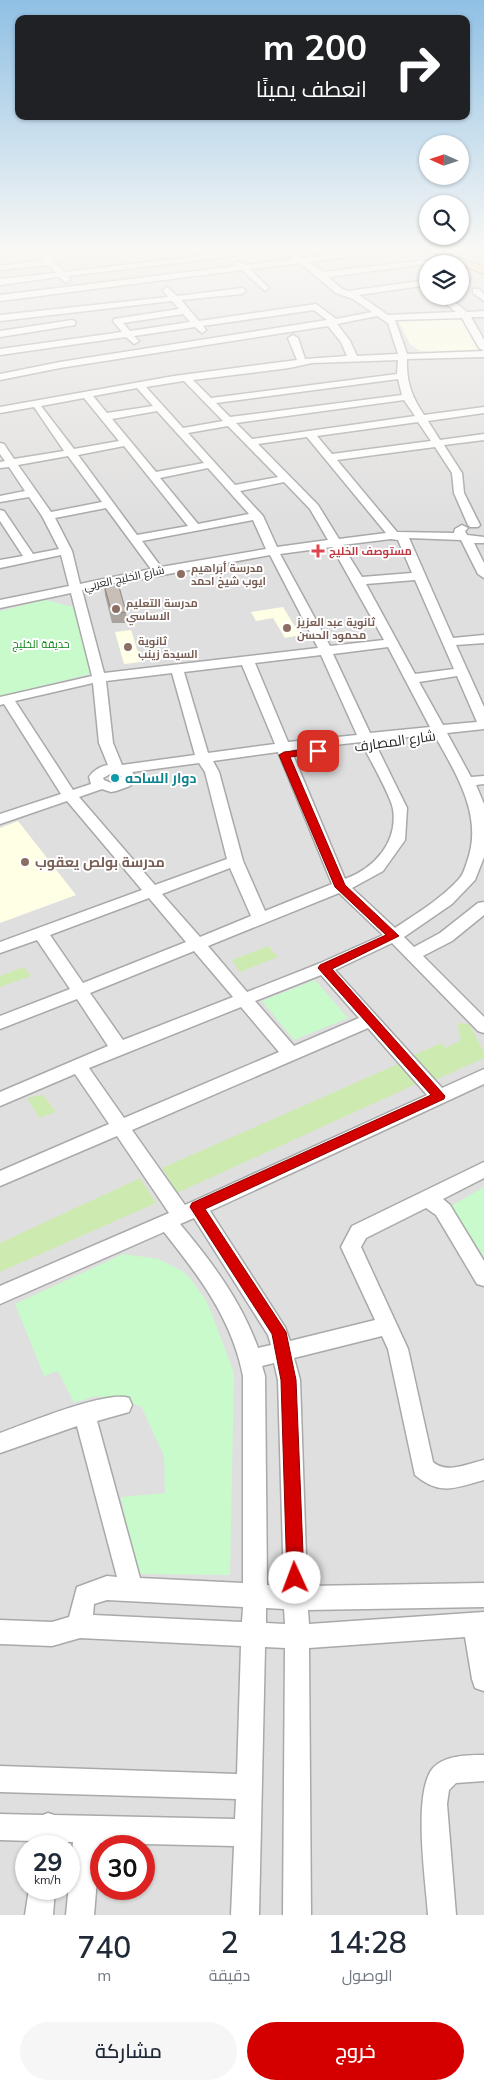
<!DOCTYPE html>
<html lang="ar">
<meta charset="utf-8">
<style>
body{margin:0;font-family:Mulish,Cairo,sans-serif;background:#f6f6f7;color:#1f2937;direction:rtl;height:100vh;display:flex;flex-direction:column;font-size:19px;white-space:nowrap}
*{box-sizing:border-box;margin:0}
p{font-size:16px;color:#747a83}
.icon{flex:none;width:28px;height:28px;fill:none;stroke:currentColor;stroke-width:2;stroke-linecap:round;stroke-linejoin:round}
.map{position:relative;height:1915px;overflow:hidden;direction:ltr}
.sheet{display:flex;flex-direction:column;background:#fff;flex:1}
.sheet>*{flex:none}
.top-card{position:absolute;left:15px;top:15px;width:455px;height:105px;border-radius:10px;box-shadow:0 1px 4px #0004;direction:rtl;background:#202124;color:#fff;overflow:hidden}
.needle{width:32px;rotate:273deg}
.fabs{position:absolute;left:419px;top:135px;display:grid;gap:10px}
.fabs a{display:grid;place-items:center;width:50px;height:50px;border-radius:50%;background:#fff;box-shadow:0 1px 4px #0004;font-size:25px}
.speed{position:absolute;left:15px;top:1835px;display:flex;gap:10px;font-size:25px;font-weight:700;text-align:center}
.speed>*{display:grid;place-content:center;width:65px;height:65px;border-radius:50%;background:#fff;box-shadow:0 1px 4px #0004;line-height:1}
.speed small{font-size:12px;font-weight:400}
.speed .limit{border:8px solid #d22;background:#fff;color:#111}
.pin{position:absolute;display:grid;place-items:center;width:42px;height:42px;color:#fff;margin:-21px;border-radius:10px;box-shadow:0 2px 8px #0006}
.me{position:absolute;width:55px;margin:-28px;rotate:358deg;stroke-linejoin:round;filter:drop-shadow(0 0 4px #0008)}
.turn{display:flex;align-items:center;gap:18px;height:105px;padding:0 20px;font-size:22px}
.turn .icon{width:65px;height:65px;stroke-width:2.5}
.turn b{display:block;font-size:35px;line-height:42px}
.eta{display:flex;justify-content:space-evenly;align-items:center;height:85px;text-align:center}
.eta b{font-size:30px;font-weight:600;line-height:35px}
.primary-button{display:flex;gap:10px;margin-top:auto;padding:10px 20px}
.primary-button a{flex:1;height:58px;border-radius:30px;background:#d40000;color:#fff;font-size:20px;font-weight:600;line-height:58px;text-align:center}
.primary-button a+a{background:#f6f6f7;color:#1f2937}
.map>svg:first-child{display:block}
.residential{fill:#e0dfdf;fill-rule:evenodd}
.education{fill:#ffffe5}
.grass{fill:#cdebb0}
.park{fill:#c8facc}
.lines{fill:none;stroke-linecap:round;stroke-linejoin:round}
.minor-casing{stroke:#a9a9a9;stroke-width:3}
.major-casing{stroke:#a06b00;stroke-width:2}
.minor{fill:#fff;fill-rule:evenodd}
.major{fill:#fcd6a4;fill-rule:evenodd}
.wall{fill:#aba49e}
.building{fill:#c7bfb8;stroke:#8b8681}
.route{fill:#d40000;stroke:#8a0000}
.health-dot{fill:#e0444e;stroke:#fff;stroke-width:2}
.education-dot{fill:#8d6e63;stroke:#fff;stroke-width:2}
.culture-dot{fill:#0f9aa8;stroke:#fff;stroke-width:2}
.labels{text-anchor:middle;stroke-width:4;stroke-linejoin:round;paint-order:stroke}
.far-health-label{font-size:11px;font-weight:bold;fill:#be3a42;stroke:#fff;text-anchor:start}
.far-education-label{font-size:11px;font-weight:bold;fill:#785e54;stroke:#fff;text-anchor:start}
.far-street-label{font-size:11px;fill:#222;stroke:#fff}
.far-park-label{font-size:11px;fill:#0c8416;stroke:#fff}
.street-label{font-size:14px;fill:#222;stroke:#fff}
.culture-label{font-size:14px;font-weight:bold;fill:#0d838f;stroke:#fff;text-anchor:start}
.education-label{font-size:14px;font-weight:bold;fill:#785e54;stroke:#fff;text-anchor:start}
</style>
<div class="map">
<svg width="484" height="1915" viewBox="0 0 484 1915">
<rect width="100%" height="100%" fill="#f2efe9"/>
<path class="residential" d="M0 251H484V1915H0ZM428 264H460V296H428ZM26 1846H69V1889H26ZM101 1846H144V1889H101Z"/>
<path class="education" d="M460 316 480 351 437 353 420 351 410 344 397 319Z
M283 607 300 635 285 638 273 618 256 621 251 612Z
M131 630 141 662 124 664 115 632Z
M18 821 76 895 0 923V828Z"/>
<path class="grass" d="M268 946 278 957 240 972 232 960Z
M24 967 31 976 0 987V976Z
M457 1023 469 1024 484 1052V1058L431 1082 410 1057 441 1043 446 1048 461 1040Z
M398 1064 416 1084 177 1193 162 1168Z
M43 1095 56 1112 39 1118 27 1098Z
M140 1178 156 1203 0 1272V1243Z"/>
<path class="park" d="M45 600 74 607 90 674 0 696V611Z
M315 980 348 1018 294 1040 262 1001Z
M484 1187V1258L451 1206Z
M123 1254 159 1259 182 1271 190 1278 205 1299 211 1312 234 1373 230 1575 137 1574 121 1497 165 1493 164 1456 141 1406 96 1396 74 1403 58 1371 44 1376 15 1304Z"/>
<g class="lines">
<g class="minor-casing">
<path id="minor" d="M0 251H23L0 255Z
M38 251H46L64 272 241 251H264L260 253 68 276 70 280 66 283 59 277 0 285V279L56 273 49 265 0 270V266L45 260Z
M131 251H144L134 254Z
M284 251H293L303 258 360 251H382L378 253 309 262 323 272 435 259V263H432L328 277 342 289 348 291 428 280V285L359 295 388 315 456 312 437 296H447L467 312 484 311V317H471L484 340V351L479 348 462 318 395 320 407 354 484 351V357L407 359C406 382 412 397 424 415L484 407V413L428 421 440 440 484 434V440L444 445 462 473 464 493 480 525 478 527H470L468 525 454 493 452 473 435 447 337 460 397 532 454 533 455 529 462 525 468 528 465 531 467 535 484 537V543H474L484 563V578L478 574 461 540 409 538 453 638 484 635V643L456 645 484 707V729L447 733 471 777 484 776V784L476 785 484 804V857L475 880 452 904 404 937 414 947 440 933 478 903 484 902V915L452 941 423 956 484 1017V1033L478 1031 392 943 335 970 442 1088 484 1069V1084L210 1211 285 1327 290 1341 375 1320 341 1247 352 1226 484 1162V1178L443 1199 450 1205 484 1261V1286L477 1284 436 1215 426 1208 366 1238 361 1247 408 1349 433 1462C447 1474 467 1464 484 1460V1480C455 1488 440 1496 415 1475L388 1349 382 1336 294 1358 300 1380 307 1586 484 1583V1607L308 1610 309 1624 484 1612V1691L475 1688 472 1679 465 1637 309 1648 311 1915H283L285 1648 265 1647 259 1915H231L234 1846 100 1843 94 1915H66L73 1842H60L59 1846H33V1841L0 1840V1814L43 1815 48 1813 54 1815 235 1819 236 1799 0 1792V1766L237 1774 241 1646 80 1638 52 1646 0 1644V1620L52 1622 69 1617 77 1587 107 1576 117 1577 77 1426 0 1453V1433C25 1424 107 1390 129 1398L132 1405 129 1412 97 1421 140 1578 243 1583V1376C232 1319 199 1276 164 1232L0 1304V1286L169 1213 117 1136 0 1186V1171L109 1124 75 1074 0 1106V1092L108 1046 77 999 0 1029V1016L70 989 37 940 0 953V942L142 890 67 801 0 824V814L61 794 4 704 0 705V697L92 676 71 593 0 608V600L69 586 61 555 0 568V560L23 556 0 521V510L4 511 33 554 59 549 42 516 29 497 0 502V496L25 491 9 467 0 468V462L5 461 0 454V443L4 444 14 459 64 451 34 407 0 413V407L174 376 297 360 288 338 293 335 298 338 305 359 347 356 341 342 328 326 60 368 0 380V374L60 362 327 320 314 310 203 326 206 330 202 333 195 327 134 336 139 341 134 344 126 337 0 355V349L122 332 113 321 114 319 179 309 172 301 0 321V315L168 297 163 290 167 287 177 296 242 288 246 291 242 294 181 300 199 321 316 304 336 319 372 312 353 299 336 293 300 263 250 269 269 288 265 291 242 270 0 301V295L237 266 235 263 239 261 246 265 294 259ZM183 314 190 322 130 331 123 323ZM377 316 388 323 398 354 357 356 350 341 337 324ZM398 360 397 374 211 398 193 380 289 368 312 363ZM398 379 402 395 230 417 216 403ZM183 381H184L223 421 183 428 146 387ZM137 388 153 406 107 413 93 396ZM84 398 119 441 74 449 41 406ZM404 400 415 416 252 439 236 423ZM157 411 204 463 156 472 112 419ZM418 422 431 441 332 454 317 436ZM228 426 278 477 235 485 188 433ZM307 437 386 533 339 539 318 505 258 444ZM124 446 188 526 137 535 78 455ZM68 456 102 502 51 512 18 465ZM208 468 249 514 198 524 160 478ZM284 482 310 509 328 540 277 547 263 516 240 491ZM106 508 151 569 80 584 72 551 55 518ZM253 520 266 549 161 567 142 541ZM391 539 398 540 412 573 362 577 342 545ZM332 547 384 640 330 646 280 554ZM270 555 318 648 104 673 82 590ZM415 580 454 669 415 674 366 584ZM388 647 430 727 370 733 333 654ZM321 655 357 735 288 742 255 663ZM242 665 275 744 208 753 184 672ZM172 673 195 755 122 765 113 743 106 681ZM457 676 477 722 443 725 419 682ZM93 683 99 743 108 765C100 766 93 771 89 777L91 784 73 790 15 701ZM434 734C456 774 484 816 467 862 465 868 463 875 459 879 441 899 417 913 395 928L352 888 383 871 405 840 407 808 374 741ZM361 742C368 756 391 796 393 809 398 842 375 868 345 879L291 750ZM278 752 332 884 265 911 243 861 219 772 213 761ZM199 763 205 772 227 859 155 885 79 797 102 789 111 792 116 791 130 786 136 777 132 772ZM114 772 122 777 111 783 104 780 103 778ZM230 868 251 916 200 937 162 894ZM339 893 383 935 318 964 247 992 208 946ZM149 898 186 942 83 983 50 935ZM194 951 233 997 123 1040 90 993ZM321 975 359 1018 294 1046 255 1001ZM241 1007 279 1052 124 1118 89 1068ZM368 1028 427 1095 185 1205 132 1130ZM194 1218 268 1335 271 1345 258 1348C241 1301 212 1262 180 1224ZM274 1363 278 1380 284 1586 267 1585 265 1376 262 1366ZM107 1600 243 1607 242 1622 93 1615 94 1604ZM266 1608 284 1609 285 1624 266 1623Z
M460 276 471 279 460 282Z
M473 289H479L484 294V301L473 293Z
M72 320 75 321V325L0 337V331Z
M484 1755V1781L456 1783 449 1790 447 1804 456 1915H428C426 1882 412 1793 433 1768 445 1755 468 1755 484 1755Z
M29 1889H55L53 1915H25Z"/>
</g>
<g class="major-casing">
<path id="major" d="M427 251H441L484 267V274Z"/>
</g>
<use href="#minor" class="minor"/>
<use href="#major" class="major"/>
</g>
<path class="wall" d="M104 585 126 612 127 623H112L105 595Z"/>
<path class="building" d="M118 583 126 612 112 613 104 585Z"/>
<linearGradient id="sky" x2="0" y2="1"><stop stop-color="#8fc0e4"/><stop offset="0.48" stop-color="#f9f8f5"/><stop offset="1" stop-color="#f9f8f5" stop-opacity="0"/></linearGradient>
<rect width="484" height="519" fill="url(#sky)"/>
<path class="route" d="M318 748 323 751 321 753 290 757 345 885 399 936 332 969 445 1096 444 1099 205 1209 286 1332 296 1380 304 1578 301 1584 295 1586 290 1584 287 1578 281 1380 272 1334 190 1207 192 1203 431 1095 318 968 320 965 386 935 335 887 279 755 284 752Z"/>
<path class="health-dot" d="M315.5 543.5h5v5h5v5h-5v5h-5v-5h-5v-5h5z"/>
<g class="education-dot">
<circle cx="181" cy="574" r="5"/>
<circle cx="116" cy="609" r="5"/>
<circle cx="287" cy="628" r="5"/>
<circle cx="128" cy="647" r="5"/>
<circle cx="25" cy="862" r="5"/>
</g>
<circle class="culture-dot" cx="115" cy="778" r="5"/>
<g class="labels">
<g class="far-health-label">
<text x="329" y="555">مستوصف الخليج</text>
</g>
<g class="far-education-label">
<text x="191" y="572">مدرسة أبراهيم<tspan x="191" dy="13">ايوب شيخ احمد</tspan></text>
<text x="126" y="607">مدرسة التعليم<tspan x="126" dy="13">الاساسي</tspan></text>
<text x="297" y="626">ثانوية عبد العزيز<tspan x="297" dy="13">محمود الحسن</tspan></text>
<text x="138" y="645">ثانوية<tspan x="138" dy="13">السيدة زينب</tspan></text>
</g>
<g class="far-street-label">
<text transform="translate(124 578) rotate(-12)" y="4">شارع الخليج العربي</text>
</g>
<g class="far-park-label">
<text x="41" y="648">حديقة الخليج</text>
</g>
<g class="street-label">
<text transform="translate(395 741) rotate(-8)" y="5">شارع المصارف</text>
</g>
<g class="culture-label">
<text x="125" y="783">دوار الساحه</text>
</g>
<g class="education-label">
<text x="35" y="867">مدرسة بولص يعقوب</text>
</g>
</g>
</svg>
<div class="fabs">
<a><svg class="needle" viewBox="-14 -14 28 28"><path d="M0-13l5 13h-10z" fill="#e53935"/><path d="M0 13l5-13h-10z" fill="#747a83"/></svg></a>
<a><svg class="icon" aria-label="search" viewBox="0 0 24 24"><circle cx="10" cy="10" r="6"/><path d="M15 15l6 6"/></svg></a>
<a><svg class="icon" aria-label="layers" viewBox="0 0 24 24"><path d="M12 4l9 5-9 5-9-5zM3 14l9 5 9-5"/></svg></a>
</div>
<div class="speed"><div>29<small>km/h</small></div><div class="limit">30</div></div>
<div class="pin" style="left:318px;top:751px;background:#d93025"><svg class="icon" aria-label="arrive" viewBox="0 0 24 24"><path d="M6 21V4h12l-3 4 3 4H6"/></svg></div>
<svg class="me" style="left:295px;top:1578px" viewBox="-20 -20 40 40"><circle r="19" fill="#fff"/><path d="M0-13L10 11 0 6-10 11z" fill="#d40000"/></svg>
<div class="top-card">
<div class="turn"><svg class="icon" aria-label="right" viewBox="0 0 24 24"><path d="M7 20v-9h11M14 6l5 5-5 5"/></svg><div><b>200 m</b>انعطف يمينًا</div></div>
</div>
</div>
<section class="sheet">
<div class="eta">
<div><b>14:28</b><p>الوصول</p></div>
<div><b>2</b><p>دقيقة</p></div>
<div><b>740</b><p>m</p></div>
</div>
<div class="primary-button"><a>خروج</a><a>مشاركة</a></div>
</section>
